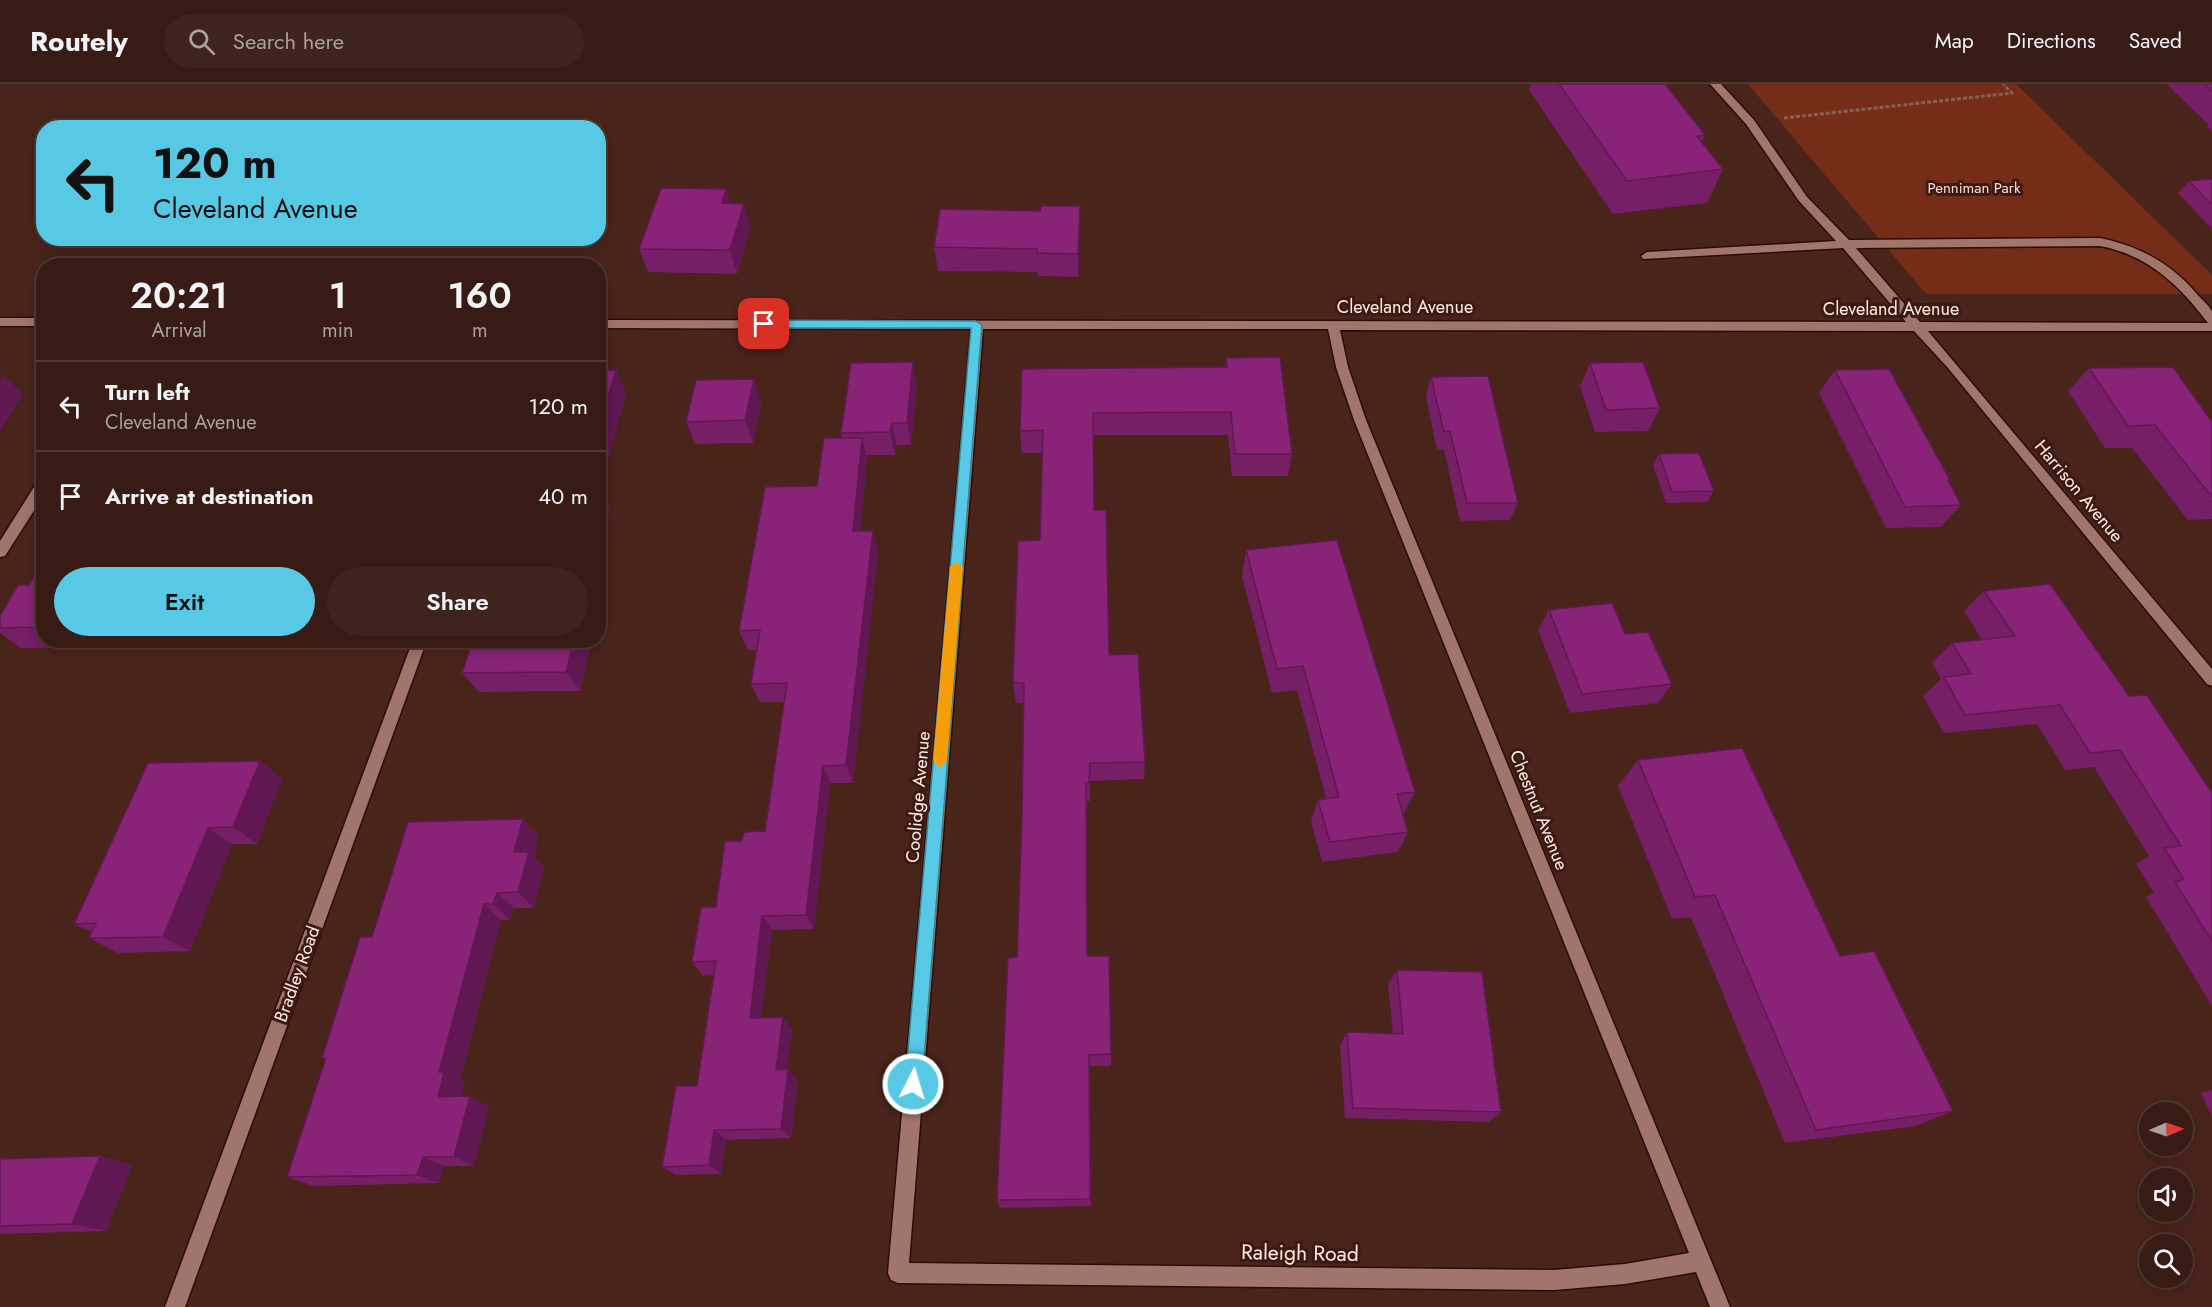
<!DOCTYPE html>
<style>
body{margin:0;font-family:Jost,sans-serif;background:#3e241d;color:#f1f3f6;height:100vh;display:flex;flex-direction:column;font-size:22px;white-space:nowrap}
*{box-sizing:border-box;margin:0}
p{font-size:20px;color:#aaa1a0}
.icon{flex:none;width:33px;height:33px;fill:none;stroke:currentColor;stroke-width:2;stroke-linecap:round;stroke-linejoin:round}
.map{position:relative;flex:1;overflow:hidden}
.details{position:absolute;left:36px;top:174px;width:570px;height:390px;display:flex;flex-direction:column;background:#371b14;border-radius:24px;box-shadow:0 3px 15px #0003,0 0 0 2px #513934}
.details>*{flex:none}
.guide{position:absolute;left:36px;top:36px;width:570px;height:126px;border-radius:24px;box-shadow:0 3px 15px #0003,0 0 0 2px #513934;background:#58c9e4;color:#111;overflow:hidden}
.needle{width:39px;rotate:88deg}
.controls{position:absolute;left:2139px;top:1018px;display:grid;gap:12px}
.controls a{display:grid;place-items:center;width:54px;height:54px;border-radius:50%;background:#371b14;box-shadow:0 3px 15px #0003,0 0 0 2px #513934;font-size:30px}
.pin{position:absolute;display:grid;place-items:center;width:51px;height:51px;color:#fff;margin:-26px;border-radius:12px;box-shadow:0 3px 9px #0006}
.me{position:absolute;width:66px;margin:-33px;rotate:5deg;stroke-linejoin:round;filter:drop-shadow(0 0 4px #0008)}
.turn{display:flex;align-items:center;gap:21px;height:126px;padding:0 18px;font-size:27px}
.turn .icon{width:78px;height:78px;stroke-width:2.5}
.turn b{display:block;font-size:42px;line-height:51px}
.eta{display:flex;justify-content:space-evenly;align-items:center;height:102px;text-align:center}
.eta b{font-size:36px;font-weight:600;line-height:42px}
.cta{display:flex;gap:12px;margin-top:auto;padding:12px 18px}
.cta a{flex:1;height:69px;border-radius:36px;background:#58c9e4;color:#111;font-size:24px;font-weight:600;line-height:69px;text-align:center}
.cta a+a{background:#3e241d;color:#f1f3f6}
ul{padding:0;list-style:none}
li{display:flex;align-items:center;gap:18px;height:90px;padding:0 18px;border-top:2px solid #513934}
li div{flex:1}
li b{display:block;font-size:22px}
li em{font-style:normal}
header{display:flex;align-items:center;gap:36px;box-sizing:border-box;height:84px;padding:0 30px;background:#371b14;border-bottom:2px solid #513934}
header strong{font-size:28px}
nav{display:flex;gap:33px;margin-inline-start:auto;font-size:21px}
.search{width:420px;height:54px;background:#3e241d;display:flex;align-items:center;gap:15px;box-sizing:border-box;padding:0 21px;border-radius:33px;color:#aaa1a0;font-size:22px}
.map>svg:first-child{display:block}
.green{fill:#762d18}
.lines{fill:none;stroke-linecap:round;stroke-linejoin:round}
.minor-casing{stroke:#2d0c04;stroke-width:3}
.path{stroke:#83635a;stroke-width:3;stroke-dasharray:4 2;stroke-linecap:butt}
.minor{fill:#a1766a;fill-rule:evenodd}
.wall{fill:#761e66}
.shaded-wall{fill:#601853}
.building{fill:#892377;stroke:#601853;stroke-width:1.5}
.route{fill:#58c9e4;stroke:#398394;stroke-width:1.5}
.slow{fill:#f59e0b}
.labels{text-anchor:middle;stroke-width:6;stroke-linejoin:round;paint-order:stroke}
.far-park-label{font-size:15px;fill:#fcdbd1;stroke:#3d1a11}
.street-label{font-size:18px;fill:#ffebe5;stroke:#3d1a11}
.near-street-label{font-size:21px;fill:#ffebe5;stroke:#3d1a11}
</style>
<header>
<strong>Routely</strong>
<div class="search"><svg class="icon" aria-label="search" viewBox="0 0 24 24"><circle cx="10" cy="10" r="6"/><path d="M15 15l6 6"/></svg>Search here</div>
<nav><a>Map</a><a>Directions</a><a>Saved</a></nav>
</header>
<div class="map">
<svg width="2212" height="1223" viewBox="0 0 2212 1223">
<rect width="100%" height="100%" fill="#49241a"/>
<path class="green" d="M1748 0H2016L2212 191V210H1926Z"/>
<g class="lines">
<g class="minor-casing">
<path id="minor" d="M1710 0H1721L1754 36 1807 113 1849 156 2100 154C2139 162 2171 179 2197 210 2201 215 2210 222 2212 228 2212 233 2212 242 2212 247H1928L2212 585V602L2207 600 1948 284 1914 247 1340 246 1348 283 1366 336 1730 1223H1710L1696 1188 1625 1200 1554 1206 898 1199 891 1196 888 1189 971 245 598 244V236L1906 238 1843 164 1643 175 1641 172 1647 168 1836 157 1799 117 1746 40ZM2100 162C2148 171 2179 201 2208 239L1920 238 1856 164ZM983 245H1328L1336 283 1354 336 1689 1169 1625 1180 1554 1186 909 1179Z
M0 234H44V242H0Z
M44 394V411L5 472 0 473V457L39 395Z
M413 556H427L185 1223H165Z"/>
</g>
<path class="path" d="M1784 34 2012 9 2003 0"/>
<use href="#minor" class="minor"/>
</g>
<path class="wall" d="M1531 0H1665L1705 51 1702 58 1723 85 1707 119 1613 130 1529 6Z
M2166 0H2212V47L2207 42 2208 40Z
M2212 95V145L2178 109 2189 97Z
M726 105 730 119 751 143 737 190 648 188 639 165Z
M1080 146 1078 193 1038 192V188L938 187 934 163Z
M1226 274 1292 370 1288 392H1232L1228 351H1093L1094 426 1109 571 1145 678 1144 695 1090 697V717H1086L1087 872 1111 970V982H1090L1091 1122 1000 1124 997 1116 1017 873 1022 735 1024 619H1016L1013 599 1040 456 1042 369H1022L1020 347 1225 283Z
M1590 279 1660 324 1648 347 1595 348 1580 302Z
M2089 284 2212 338V435L2188 436 2132 364H2105L2068 307Z
M616 286 626 309 606 382H598V287Z
M1835 286 1950 396 1949 398 1961 421 1941 443 1886 444 1819 309Z
M1431 293 1518 419 1510 436 1460 437 1444 366H1437L1426 312Z
M917 301 911 361H897L895 371H866L867 375 860 447 878 467 853 699H830L814 845 772 846 761 934 783 933 792 946 787 985 798 996 791 1054 726 1056 721 1090 676 1091 662 1083 697 1002 714 891 703 892 692 878 716 823 742 757 765 747 784 618H760L751 600 756 566H748L739 547 842 354 841 349Z
M761 318 753 359 695 360 686 338Z
M1659 370 1714 407 1707 418 1666 419 1653 381Z
M1246 466 1415 708 1404 729H1403L1408 748 1398 768 1322 778 1311 737 1318 716 1326 714 1297 606 1272 609 1242 492Z
M44 474V556H106L103 563 21 564 0 549V532L29 501Z
M1984 507 2129 612 2212 709V922L2146 813 2154 809 2136 780 2149 772 2094 683 2065 686 2037 640 1944 649 1923 612 1941 595 1932 578 1952 559 1982 556 1964 527Z
M1549 526 1672 600 1658 619 1570 629 1538 546Z
M591 556 580 607 479 608 462 589Z
M1638 676 1840 872 1953 1027 1916 1042 1785 1059 1691 833 1672 835 1618 702Z
M260 677 282 695 257 760H232L190 867 118 869 89 854 92 848 74 840Z
M523 735 538 752 534 773 544 784 534 824H514L510 836H501L460 996 465 999 461 1012 489 1022 474 1082H444L439 1099 313 1102 287 1093 326 976 322 974 372 853Z
M1397 886 1501 1028 1489 1038 1345 1034 1340 961 1347 948 1393 950 1388 900Z
M2212 1006V1032L2201 1009Z
M100 1072 132 1081 106 1147 0 1150V1075Z"/>
<path class="shaded-wall" d="M726 105 733 128 722 119Z
M744 120 751 143 737 190 730 166Z
M1080 122V146L1078 193V170Z
M913 278 917 301 911 361 907 339Z
M616 286 626 309 606 382 598 367V347Z
M3 291 23 310 0 347V297Z
M754 295 761 318 753 359 745 336Z
M892 339 897 361 895 371 890 348Z
M862 354 867 375 858 468 853 447Z
M598 403 610 425 598 469Z
M873 447 878 467 853 699 846 681Z
M95 556H106L103 563Z
M574 556H591L580 607 566 588Z
M260 677 282 695 257 760 233 743Z
M823 682 830 699 814 845 806 831Z
M523 735 538 752 534 773 544 784 534 824 518 808 514 768Z
M208 744 232 760 190 867 163 853Z
M497 809 514 824 510 836 493 820Z
M484 820 501 836 460 996 465 999 459 1023 438 1013 439 988Z
M762 832 772 846 760 946 750 934Z
M783 933 792 946 786 997 776 986Z
M788 985 798 996 791 1054 781 1045Z
M470 1012 489 1022 474 1082 454 1073Z
M714 1046 726 1056 721 1090 709 1081Z
M100 1072 132 1081 106 1147 72 1140Z
M423 1073 444 1082 439 1099 417 1091Z"/>
<path class="building" d="M1559 0H1665L1705 51 1697 52 1723 85 1627 97Z
M2204 0H2212V7Z
M2212 95V121L2189 97Z
M661 104 726 105 722 119 744 120 730 166 639 165Z
M1041 122H1080L1078 170 1037 169V165L934 163 940 125 1040 127Z
M1280 273 1292 370H1235L1231 328 1093 329 1094 426H1106L1109 571 1138 570 1145 678 1090 679 1089 700H1086L1087 872H1109L1111 970 1089 971 1090 1115 997 1116 1008 874 1017 873 1022 735 1024 599H1013L1018 457 1040 456 1043 346 1020 347 1022 285 1227 283 1226 274Z
M913 278 907 339H892L890 348 841 349 851 279Z
M1643 278 1660 324 1606 326 1590 279Z
M2173 283 2212 338V413L2155 341 2128 342 2089 284Z
M1889 285 1950 396H1948L1961 421 1905 423 1835 286Z
M616 286 598 347V287Z
M1488 292 1518 419H1467L1450 347 1444 348 1431 293Z
M754 295 745 336 686 338 696 296Z
M824 354H862L853 447H873L846 681 823 682 806 831 762 832 750 934 783 933 776 986 788 985 781 1045 714 1046 709 1081 662 1083 676 1002H697L716 877 692 878 701 823H716L725 757H742L744 748 765 747 787 599 751 600 760 546 739 547 765 403 817 402Z
M1699 369 1714 407 1672 408 1659 370Z
M1337 456 1415 708 1397 710 1408 748 1330 758 1318 716 1339 713 1303 582 1277 585 1246 466Z
M44 474V543L0 544V532L18 501H29Z
M2050 500 2129 612 2147 611 2212 709V857L2175 798 2184 795 2164 764 2181 762 2120 666 2090 669 2060 621 1965 631 1944 593 1971 590 1952 559 2015 552 1984 507Z
M1612 519 1625 550 1648 548 1672 600 1582 610 1549 526Z
M473 556H574L566 588 462 589Z
M1742 664 1840 872 1874 867 1953 1027 1816 1046 1715 811 1695 813 1638 676Z
M260 677 233 743 208 744 163 853 89 854 96 839 74 840 148 679Z
M523 735 514 768H529L518 808 497 809 493 820H484L439 988H444L438 1013 470 1012 454 1073H423L417 1091 287 1093 326 974H322L360 853H372L408 738Z
M1397 886 1482 888 1501 1028 1353 1024 1347 948 1403 950Z
M100 1072 72 1140 0 1142V1075Z"/>
<path class="route" d="M764 236 976 237 982 241 922 1000 919 1006 913 1008 908 1006 905 1000 971 244H764L758 240Z"/>
<path class="slow" d="M956 478 963 483 947 677 940 684 933 677 950 483Z"/>
<g class="labels">
<g class="far-park-label">
<text x="1974" y="109">Penniman Park</text>
</g>
<g class="street-label">
<text x="1405" y="229">Cleveland Avenue</text>
<text x="1891" y="231">Cleveland Avenue</text>
<text transform="translate(2079 407) rotate(50)" y="6">Harrison Avenue</text>
<text transform="translate(918 713) rotate(-85)" y="6">Coolidge Avenue</text>
<text transform="translate(1539 726) rotate(68)" y="6">Chestnut Avenue</text>
<text transform="translate(297 890) rotate(-70)" y="6">Bradley Road</text>
</g>
<g class="near-street-label">
<text transform="translate(1300 1169) rotate(1)" y="7">Raleigh Road</text>
</g>
</g>
</svg>
<div class="controls">
<a><svg class="needle" viewBox="-14 -14 28 28"><path d="M0-13l5 13h-10z" fill="#e53935"/><path d="M0 13l5-13h-10z" fill="#aaa1a0"/></svg></a>
<a><svg class="icon" aria-label="sound" viewBox="0 0 24 24"><path d="M4 9h4l5-4v14l-5-4H4zM17 9q2 3 0 6"/></svg></a>
<a><svg class="icon" aria-label="search" viewBox="0 0 24 24"><circle cx="10" cy="10" r="6"/><path d="M15 15l6 6"/></svg></a>
</div>
<div class="pin" style="left:764px;top:240px;background:#d93025"><svg class="icon" aria-label="arrive" viewBox="0 0 24 24"><path d="M6 21V4h12l-3 4 3 4H6"/></svg></div>
<svg class="me" style="left:913px;top:1000px" viewBox="-20 -20 40 40"><circle r="17" fill="#58c9e4" stroke="#fff" stroke-width="3"/><path d="M0-11L8 9 0 5-8 9z" fill="#fff"/></svg>
<div class="guide">
<div class="turn"><svg class="icon" aria-label="left" viewBox="0 0 24 24"><path d="M17 20v-9H6M10 6l-5 5 5 5"/></svg><div><b>120 m</b>Cleveland Avenue</div></div>
</div>
<section class="details">
<div class="eta">
<div><b>20:21</b><p>Arrival</p></div>
<div><b>1</b><p>min</p></div>
<div><b>160</b><p>m</p></div>
</div>
<ul>
<li><svg class="icon" aria-label="left" viewBox="0 0 24 24"><path d="M17 20v-9H6M10 6l-5 5 5 5"/></svg><div><b>Turn left</b><p>Cleveland Avenue</p></div><em>120 m</em></li>
<li><svg class="icon" aria-label="arrive" viewBox="0 0 24 24"><path d="M6 21V4h12l-3 4 3 4H6"/></svg><div><b>Arrive at destination</b></div><em>40 m</em></li>
</ul>
<div class="cta"><a>Exit</a><a>Share</a></div>
</section>
</div>
